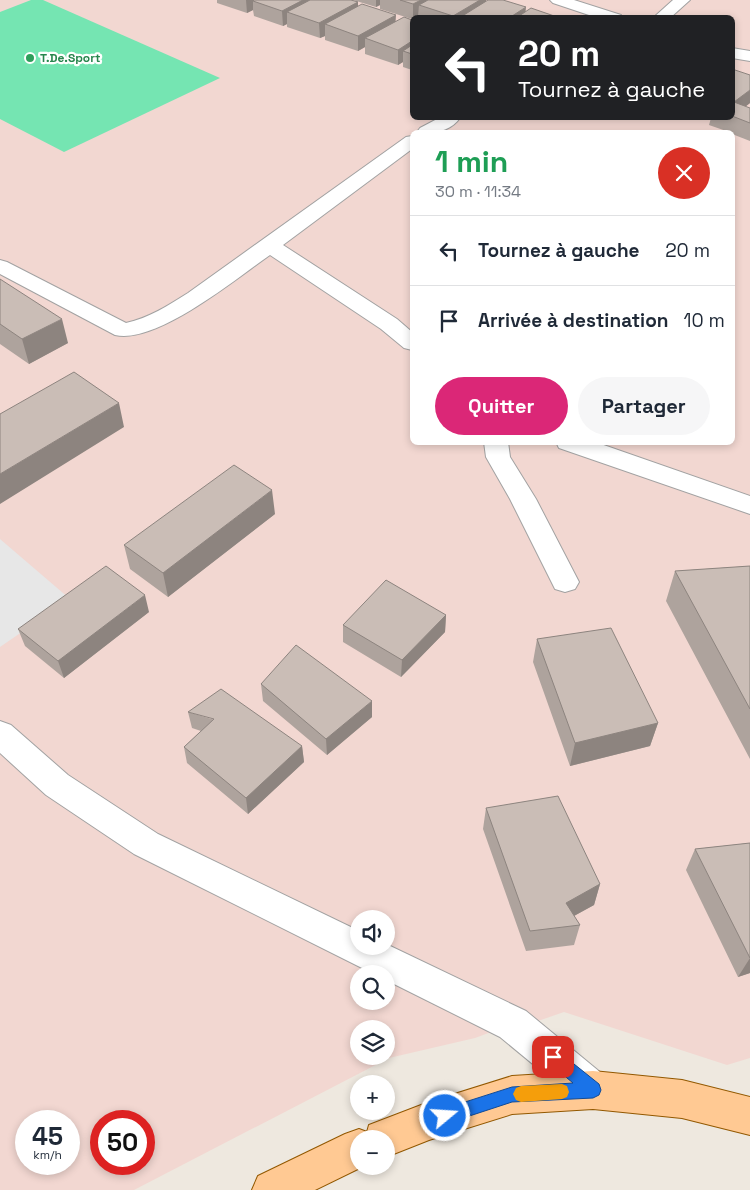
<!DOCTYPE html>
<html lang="fr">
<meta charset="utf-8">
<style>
body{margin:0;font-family:"Space Grotesk",sans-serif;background:#f6f6f7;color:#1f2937;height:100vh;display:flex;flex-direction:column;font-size:19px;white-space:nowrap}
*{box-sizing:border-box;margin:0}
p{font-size:16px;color:#747a83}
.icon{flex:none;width:28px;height:28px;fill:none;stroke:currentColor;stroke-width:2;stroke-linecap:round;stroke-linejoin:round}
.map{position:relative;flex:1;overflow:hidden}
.side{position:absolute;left:410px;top:130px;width:325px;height:315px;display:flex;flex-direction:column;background:#fff;border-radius:8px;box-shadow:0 2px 8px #0003}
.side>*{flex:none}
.banner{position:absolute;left:410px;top:15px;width:325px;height:105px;border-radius:8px;box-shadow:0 2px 8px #0003;background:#202124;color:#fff;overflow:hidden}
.buttons{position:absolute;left:350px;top:910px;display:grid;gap:10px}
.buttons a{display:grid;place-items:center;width:45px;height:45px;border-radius:50%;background:#fff;box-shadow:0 2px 8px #0003;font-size:25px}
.speed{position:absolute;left:15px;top:1110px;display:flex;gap:10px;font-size:25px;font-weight:700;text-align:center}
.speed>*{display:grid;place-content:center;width:65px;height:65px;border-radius:50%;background:#fff;box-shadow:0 2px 8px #0003;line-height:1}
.speed small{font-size:12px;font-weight:400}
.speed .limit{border:8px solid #d22;background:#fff;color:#111}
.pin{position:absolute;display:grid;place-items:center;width:42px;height:42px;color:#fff;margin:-21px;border-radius:10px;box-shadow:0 2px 8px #0006}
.me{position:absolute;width:55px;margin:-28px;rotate:72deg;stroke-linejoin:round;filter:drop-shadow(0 0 4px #0008)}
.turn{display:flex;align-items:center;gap:18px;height:105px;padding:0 25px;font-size:22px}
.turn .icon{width:65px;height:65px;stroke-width:2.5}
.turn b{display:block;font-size:35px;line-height:42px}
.round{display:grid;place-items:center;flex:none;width:52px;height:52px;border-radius:26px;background:#f6f6f7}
.overview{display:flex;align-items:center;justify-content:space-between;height:85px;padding:0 25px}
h1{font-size:30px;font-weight:800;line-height:38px;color:#1e9e55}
.cta{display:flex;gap:10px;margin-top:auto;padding:10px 25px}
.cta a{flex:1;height:58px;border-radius:30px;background:#db2777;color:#fff;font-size:20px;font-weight:800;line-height:58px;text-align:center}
.cta a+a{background:#f6f6f7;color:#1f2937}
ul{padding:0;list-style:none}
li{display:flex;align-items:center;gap:15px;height:70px;padding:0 25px;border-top:1px solid #e0e1e3}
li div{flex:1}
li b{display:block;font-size:19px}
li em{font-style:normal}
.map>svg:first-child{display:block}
.military{fill:#f2d7d1;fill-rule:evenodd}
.pitch{fill:#75e5b2}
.parking{fill:#e7e7e7}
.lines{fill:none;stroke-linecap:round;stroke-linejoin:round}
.minor-casing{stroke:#a2a2a2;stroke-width:2}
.major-casing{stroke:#925800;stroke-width:2}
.minor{fill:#fff;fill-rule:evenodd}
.major{fill:#ffc993;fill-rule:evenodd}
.wall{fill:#aea39d}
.shaded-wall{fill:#8d847f}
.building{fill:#cabdb6;stroke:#8d847f}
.route{fill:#1a73e8;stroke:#114b97}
.slow{fill:#f59e0b}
.leisure-dot{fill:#2e9e5b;stroke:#fff;stroke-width:2}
.labels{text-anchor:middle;stroke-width:4.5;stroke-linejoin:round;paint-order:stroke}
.far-leisure-label{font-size:12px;font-weight:bold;fill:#27864d;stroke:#fff;text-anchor:start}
</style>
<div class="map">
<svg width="750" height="1190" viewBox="0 0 750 1190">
<rect width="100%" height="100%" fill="#eee8df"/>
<path class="military" d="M0 0H750V1058L727 1065 564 1012 538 1021 513 1024 475 1038 389 1058 134 1190H0ZM412 18H732V118H412ZM412 132H732V442H412ZM359 919H386V946H359ZM359 974H386V1001H359ZM359 1029H386V1056H359ZM26 1121H69V1164H26ZM101 1121H144V1164H101Z"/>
<path class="pitch" d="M31 0H43L220 78 64 152 0 119V12Z"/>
<path class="parking" d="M0 539 70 599 0 647Z"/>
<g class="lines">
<g class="minor-casing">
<path id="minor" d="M550 0H574L621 15 623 18H598L553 3Z
M673 0H690L670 18H653Z
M732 48 750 51V61L732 58Z
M439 118H460C450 132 432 134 417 132L420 128Z
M412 136V149L283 245 397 319 412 332V350L404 348 381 329 270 255C237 278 156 345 115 335L0 274V260L7 262 126 323C149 318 169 305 188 293L406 137Z
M484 442H508L510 457 536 499 579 582 575 589 565 592 555 589 510 499 486 457Z
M556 442H595L750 496V514L559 448Z
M0 721 11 725 68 775 158 834 359 931V946H386V944L526 1011 606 1077 612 1090 606 1103 593 1109 580 1103 500 1037 386 980V974H374L134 854 46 795 0 753Z"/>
</g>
<g class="major-casing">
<path id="major" d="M593 1071 682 1080 750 1097V1135L682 1118 593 1109 512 1114 429 1140 386 1157V1139H359V1166H364L315 1190H252L258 1176 345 1134 359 1129 367 1132 369 1125 429 1102 512 1076Z"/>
</g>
<use href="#minor" class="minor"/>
<use href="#major" class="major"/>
</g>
<path class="wall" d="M217 0H351L358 2V7L395 21 412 20V70L403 67V62L398 65 365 54V47L358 51 325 40V36L320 38 287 27V24L283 26 254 16 253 10 247 13 217 3Z
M353 0H486V1L526 12 560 18H418V16L416 18H412V19L380 9V5L376 7Z
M732 72 750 103 745 107 750 108V141L732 134V132H729L709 125 711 118H709H732Z
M0 279 68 343 29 364 0 344Z
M275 514 168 597 130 569 124 545Z
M750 566V759L666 601 675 571Z
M149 612 64 678 25 646 18 629Z
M446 615 445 632 401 677 343 642V625Z
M537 639 658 723 650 746 570 766 533 662Z
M261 684 372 717 327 755 263 701Z
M188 712 302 746 304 762 248 814 187 763 184 747 201 731 192 728Z
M486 808 600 884 594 905 574 916 580 925 574 945 526 951 483 829Z
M750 843V973L738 977 686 870 695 849Z"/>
<path class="shaded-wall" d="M246 0H273L253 1V10L247 13Z
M303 0H322L287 12V24L283 26 282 11Z
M376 0H380V5L376 7Z
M421 0H447L419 5 418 16 416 18H413V4Z
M480 0H486V11L476 18H453V16Z
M358 2V17L325 24V36L320 38 319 23Z
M526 7 525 18H509Z
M396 15 395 30 365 38V47L358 51V36Z
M412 41V54L403 51V62L398 65V50Z
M750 90V103L733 116 734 102Z
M62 319 68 343 29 364 22 339Z
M119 403 124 427 0 504V474Z
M272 490 275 514 168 597 163 573Z
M145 595 149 612 64 678 58 661Z
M446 615 445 632 401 677 402 660Z
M372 701V717L327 755 326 739Z
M658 723 650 746 570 766 575 743Z
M302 746 304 762 248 814 246 798Z
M600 884 594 905 561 923 566 903Z
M750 958V973L738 977Z"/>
<path class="building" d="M254 0H303L282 11 253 1Z
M310 0H351L358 2 319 23 287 12Z
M400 0H421L413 4Z
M428 0H480L453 16 419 5Z
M488 0H503L526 7 509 18H459Z
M362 4 396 15 358 36 325 24Z
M531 8 560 18H516Z
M404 17 412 20V41L398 50 365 38Z
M412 45V54L403 51Z
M735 70 750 75V90L734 102 750 108V123L732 116V72Z
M0 279 62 319 22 339 0 324Z
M74 372 119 403 0 474V414Z
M234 465 272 490 163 573 124 545Z
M106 566 145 595 58 661 18 629Z
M750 566V709L675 571Z
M386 580 446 615 402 660 343 625Z
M611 628 658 723 575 743 537 639Z
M296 645 372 701 326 739 261 684Z
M221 689 302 746 246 798 184 747 214 719 188 712Z
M558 796 600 884 566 903 580 925 530 931 486 808Z
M750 843V958L695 849Z"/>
<path class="route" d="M553 1049 559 1052 599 1084 601 1090 599 1095 593 1098 512 1102 445 1124 440 1121 437 1116 440 1110 512 1087 573 1083 548 1062 545 1057 548 1052Z"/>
<path class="slow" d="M562 1084 567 1086 569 1092 567 1097 562 1099 521 1102 516 1100 513 1094 516 1088 521 1086Z"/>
<circle class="leisure-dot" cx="30" cy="58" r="5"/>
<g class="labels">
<g class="far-leisure-label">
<text x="40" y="62">T.De.Sport</text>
</g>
</g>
</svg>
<div class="buttons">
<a><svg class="icon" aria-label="sound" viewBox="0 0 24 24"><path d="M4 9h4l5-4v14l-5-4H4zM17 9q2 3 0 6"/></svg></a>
<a><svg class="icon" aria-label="search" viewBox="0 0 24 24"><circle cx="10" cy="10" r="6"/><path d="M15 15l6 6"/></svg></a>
<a><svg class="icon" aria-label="layers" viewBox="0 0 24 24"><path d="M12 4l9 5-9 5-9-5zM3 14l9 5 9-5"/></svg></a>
<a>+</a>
<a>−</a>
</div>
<div class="speed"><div>45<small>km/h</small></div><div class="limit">50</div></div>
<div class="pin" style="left:553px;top:1057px;background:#d93025"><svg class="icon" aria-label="arrive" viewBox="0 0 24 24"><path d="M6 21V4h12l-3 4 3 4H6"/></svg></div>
<svg class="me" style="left:445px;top:1116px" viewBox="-20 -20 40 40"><circle r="17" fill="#1a73e8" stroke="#fff" stroke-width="3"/><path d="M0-11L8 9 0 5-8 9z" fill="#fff"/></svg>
<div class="banner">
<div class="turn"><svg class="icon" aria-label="left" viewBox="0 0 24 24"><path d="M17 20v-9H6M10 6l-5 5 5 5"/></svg><div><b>20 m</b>Tournez à gauche</div></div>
</div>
<section class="side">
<div class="overview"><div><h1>1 min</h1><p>30 m · 11:34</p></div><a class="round" style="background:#d93025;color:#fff"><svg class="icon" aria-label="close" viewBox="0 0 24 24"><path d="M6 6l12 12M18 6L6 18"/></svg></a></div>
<ul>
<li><svg class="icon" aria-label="left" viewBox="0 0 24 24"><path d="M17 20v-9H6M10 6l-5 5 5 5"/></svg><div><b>Tournez à gauche</b></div><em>20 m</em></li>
<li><svg class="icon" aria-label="arrive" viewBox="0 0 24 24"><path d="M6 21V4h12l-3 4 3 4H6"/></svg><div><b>Arrivée à destination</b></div><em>10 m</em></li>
</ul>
<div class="cta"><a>Quitter</a><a>Partager</a></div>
</section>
</div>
